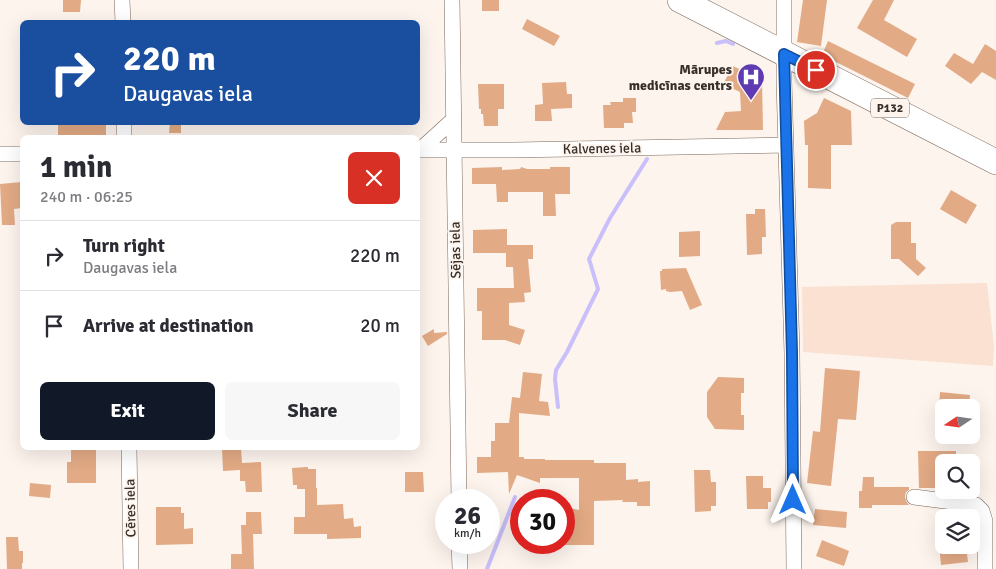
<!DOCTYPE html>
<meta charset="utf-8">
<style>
body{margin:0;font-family:Signika,sans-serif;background:#f7f7f7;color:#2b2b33;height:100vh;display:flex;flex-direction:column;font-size:19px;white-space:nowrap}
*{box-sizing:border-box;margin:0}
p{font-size:16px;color:#7c7c81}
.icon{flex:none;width:28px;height:28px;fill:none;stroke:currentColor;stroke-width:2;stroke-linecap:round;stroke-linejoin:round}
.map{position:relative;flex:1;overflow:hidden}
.panel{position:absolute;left:20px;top:135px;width:400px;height:315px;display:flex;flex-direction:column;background:#fff;border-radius:8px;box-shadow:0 5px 20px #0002}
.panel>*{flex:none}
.hud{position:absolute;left:20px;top:20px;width:400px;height:105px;border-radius:8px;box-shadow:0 5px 20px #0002;background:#1a4fa0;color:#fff;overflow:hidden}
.needle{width:32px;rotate:257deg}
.buttons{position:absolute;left:935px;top:399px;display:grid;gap:10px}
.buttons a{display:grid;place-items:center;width:45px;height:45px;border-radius:8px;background:#fff;box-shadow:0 5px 20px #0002;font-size:25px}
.speed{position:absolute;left:435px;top:489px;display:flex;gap:10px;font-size:25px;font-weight:700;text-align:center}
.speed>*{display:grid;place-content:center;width:65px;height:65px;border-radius:50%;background:#fff;box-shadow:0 5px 20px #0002;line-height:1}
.speed small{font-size:12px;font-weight:400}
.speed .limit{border:8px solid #d22;background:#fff;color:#111}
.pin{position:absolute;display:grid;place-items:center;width:42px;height:42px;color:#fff;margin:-21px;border:2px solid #fff;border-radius:50%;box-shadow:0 1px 5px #0007}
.me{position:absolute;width:55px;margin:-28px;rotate:0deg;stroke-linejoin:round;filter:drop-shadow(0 0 4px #0008)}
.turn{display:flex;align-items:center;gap:18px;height:105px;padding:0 20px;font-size:22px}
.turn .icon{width:65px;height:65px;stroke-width:2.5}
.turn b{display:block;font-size:35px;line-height:42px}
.round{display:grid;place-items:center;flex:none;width:52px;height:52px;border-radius:8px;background:#f7f7f7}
.headline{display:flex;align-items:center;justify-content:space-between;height:85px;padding:0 20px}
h1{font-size:30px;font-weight:800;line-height:38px}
.button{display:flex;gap:10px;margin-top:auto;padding:10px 20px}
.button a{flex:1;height:58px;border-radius:8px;background:#111827;color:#fff;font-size:20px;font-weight:800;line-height:58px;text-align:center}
.button a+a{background:#f7f7f7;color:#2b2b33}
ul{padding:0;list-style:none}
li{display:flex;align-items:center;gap:15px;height:70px;padding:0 20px;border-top:1px solid #e1e1e2}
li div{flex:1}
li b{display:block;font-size:19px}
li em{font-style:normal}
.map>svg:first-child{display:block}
.green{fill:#fbe1d1}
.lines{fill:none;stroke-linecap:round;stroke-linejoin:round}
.stream{stroke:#c8bffb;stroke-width:4}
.building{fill:#e2aa85}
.street-casing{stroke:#7a675a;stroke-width:16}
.primary-casing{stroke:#7a675a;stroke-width:26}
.street{stroke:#fff;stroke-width:15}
.primary{stroke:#fff;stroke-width:25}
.route-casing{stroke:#114b97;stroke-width:12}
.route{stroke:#1a73e8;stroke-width:9}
.labels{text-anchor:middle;stroke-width:4;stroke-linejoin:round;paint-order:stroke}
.shield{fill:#fdf4ee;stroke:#736a65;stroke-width:1}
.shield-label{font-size:12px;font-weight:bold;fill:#382f2a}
.poi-label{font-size:14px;font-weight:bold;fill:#382f2a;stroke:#fdf4ee;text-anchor:end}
.street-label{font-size:14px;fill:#382f2a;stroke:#fdf4ee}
</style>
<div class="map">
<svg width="996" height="569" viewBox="0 0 996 569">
<rect width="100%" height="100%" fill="#fdf4ee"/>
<path class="green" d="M987 283 994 346 993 366 803 352 802 287Z"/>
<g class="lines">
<path class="stream" d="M717 43 726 41 733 44
M558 407 555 379 556 370 567 352 598 289 589 259 610 218 647 159
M487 569 515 497"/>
</g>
<path class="building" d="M63 0H81L80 12H63Z
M482 0H499V11H482Z
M803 0H827L821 46 797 42Z
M873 0H894L884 20 917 39 907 57 857 28Z
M527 19 560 36 554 46 522 29Z
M828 41 915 84 908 98 822 55Z
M985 44 996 51V80L982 72 971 84 945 66 954 53 973 64Z
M733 66 762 80 763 130H716L725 112 741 111 740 92 723 84Z
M566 82 567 94H572V108L551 109 552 121H535V105L543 104 542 83Z
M478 84H504V109H498V126H484L483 114H481V109H479Z
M623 98H636V112H632L633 123H624V128H604L603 105H611L610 102H623Z
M824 98 851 111 852 145H831V189L808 188V145H805L804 121 817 113Z
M58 122H102V124H106V136L58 135Z
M170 122H181V133H169Z
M502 167V170L520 169 521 167 527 169H550V167H570V194H555L556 216H543V192H508V202H497L496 184H472V168Z
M22 182V208L14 209 15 225H2L0 184Z
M951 190 977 205 966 224 940 209Z
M755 209H765L766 237H762V254L747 255 746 214H755Z
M896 222H911V243H916V259L926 268 918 276 899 259H891V225Z
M507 229V245H533V259H528L531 292 524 293 525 302 509 303V325L525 330 520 345 505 340H482V311H477V288H514L513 267H506V253H473V230Z
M700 231V256L679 257V232Z
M686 268 702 305 690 310 682 291 670 292 666 291V289L661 290 660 271H662V269Z
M434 329V333L447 332V334L428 346 422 336Z
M825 368 860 371 856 420 838 419 831 486 807 483 813 431 820 432Z
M523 372 542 374 539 401 548 402 550 416 519 413V457H524V459H545V460H594V463H626V480L638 479V482L650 481V506H637V502H622L623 500 594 501V545H564V507L579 510V478H540V483L517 475 509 494 508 472 477 473V457H491V441H495V423H509L512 397 520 398Z
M718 377 744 378V393H741V415H744V430L715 429 707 417V392Z
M940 392 970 395 969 408H939Z
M71 448H96V483H67V462H71Z
M222 448H241L242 463 261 462 262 492H246L245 481H240V470L223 471Z
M918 451H956V462H944V488H919Z
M308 467V469H316V488H317V505L343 504 344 519 353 518 354 527 361 526V538L327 539V534H294V517H305V489H297V485H293L292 468Z
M694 470H710L711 482H716V506H711V511L695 512Z
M405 472H423L424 492H405Z
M746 476H763V488H771V502H768V509H747Z
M863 477H874V487H909V490L906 492 905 496 906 501 909 505H872V508H859V491H862Z
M30 483 51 485 50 498 29 496Z
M156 507H181V513H184V529L193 528V544L156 545Z
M815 509 847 512 846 528 813 525Z
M246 512H261L262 534H253L254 569H231V554H242L241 525H246Z
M6 537H18L19 551H23V563H22V569H7Z
M822 540 849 551 844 566 816 556Z
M939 545H966L968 562 941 565Z"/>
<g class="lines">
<g class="street-casing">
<path id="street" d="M122 0 123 22
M452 0 459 500
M784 0V81L792 353 794 569
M124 122V138
M418 150H514L786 145
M420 150 454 119
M0 154H22
M129 448 131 569
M914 497 976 505 982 511 985 521V569
M459 542 460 569"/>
</g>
<g class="primary-casing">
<path id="primary" d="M680 0 996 162"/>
</g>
<use href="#street" class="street"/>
<use href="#primary" class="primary"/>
</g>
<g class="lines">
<g class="route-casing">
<path id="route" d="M793 500 792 353 784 54 816 70"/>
</g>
<use href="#route" class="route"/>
</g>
<defs>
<g id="hospital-pin" transform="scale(1.4375)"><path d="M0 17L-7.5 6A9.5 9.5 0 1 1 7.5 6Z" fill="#5e3bb3" stroke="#fdf4ee"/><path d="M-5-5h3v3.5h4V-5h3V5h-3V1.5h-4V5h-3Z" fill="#fff"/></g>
</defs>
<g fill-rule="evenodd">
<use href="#hospital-pin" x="751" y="77"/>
</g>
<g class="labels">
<rect class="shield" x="871" y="98.5" width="38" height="19" rx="4"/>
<g class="shield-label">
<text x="890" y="112">P132</text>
</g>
<g class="poi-label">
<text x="732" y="74">Mārupes<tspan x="732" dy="16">medicīnas centrs</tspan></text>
</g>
<g class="street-label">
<text transform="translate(602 148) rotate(-1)" y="5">Kalvenes iela</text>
<text transform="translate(455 250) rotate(-91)" y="5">Sējas iela</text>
<text transform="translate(130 508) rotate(-91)" y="5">Cēres iela</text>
</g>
</g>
</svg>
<div class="buttons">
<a><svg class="needle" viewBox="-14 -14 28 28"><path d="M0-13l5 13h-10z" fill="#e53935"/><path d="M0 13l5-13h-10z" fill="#7c7c81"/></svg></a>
<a><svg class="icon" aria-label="search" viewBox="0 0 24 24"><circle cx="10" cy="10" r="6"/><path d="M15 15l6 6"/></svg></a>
<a><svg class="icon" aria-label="layers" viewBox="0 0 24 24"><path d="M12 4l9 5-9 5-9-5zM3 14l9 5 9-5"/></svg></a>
</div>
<div class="speed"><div>26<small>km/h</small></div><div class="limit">30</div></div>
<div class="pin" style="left:816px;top:70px;background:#d93025"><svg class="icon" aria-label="arrive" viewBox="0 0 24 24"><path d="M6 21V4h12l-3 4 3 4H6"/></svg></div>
<svg class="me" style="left:793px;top:500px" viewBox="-20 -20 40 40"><path d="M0-17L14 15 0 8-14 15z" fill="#1a73e8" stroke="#fff" stroke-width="4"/></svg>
<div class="hud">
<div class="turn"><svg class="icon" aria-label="right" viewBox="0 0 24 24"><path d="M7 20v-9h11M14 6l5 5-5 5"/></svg><div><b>220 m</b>Daugavas iela</div></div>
</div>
<section class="panel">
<div class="headline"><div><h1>1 min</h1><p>240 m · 06:25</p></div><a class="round" style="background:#d93025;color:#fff"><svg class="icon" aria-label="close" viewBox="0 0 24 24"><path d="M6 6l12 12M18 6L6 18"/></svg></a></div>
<ul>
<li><svg class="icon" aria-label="right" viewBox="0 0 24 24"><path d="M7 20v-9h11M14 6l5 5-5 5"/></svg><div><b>Turn right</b><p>Daugavas iela</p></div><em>220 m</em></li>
<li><svg class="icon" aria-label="arrive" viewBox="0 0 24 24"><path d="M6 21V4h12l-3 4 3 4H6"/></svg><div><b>Arrive at destination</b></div><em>20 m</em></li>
</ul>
<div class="button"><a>Exit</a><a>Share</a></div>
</section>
</div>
